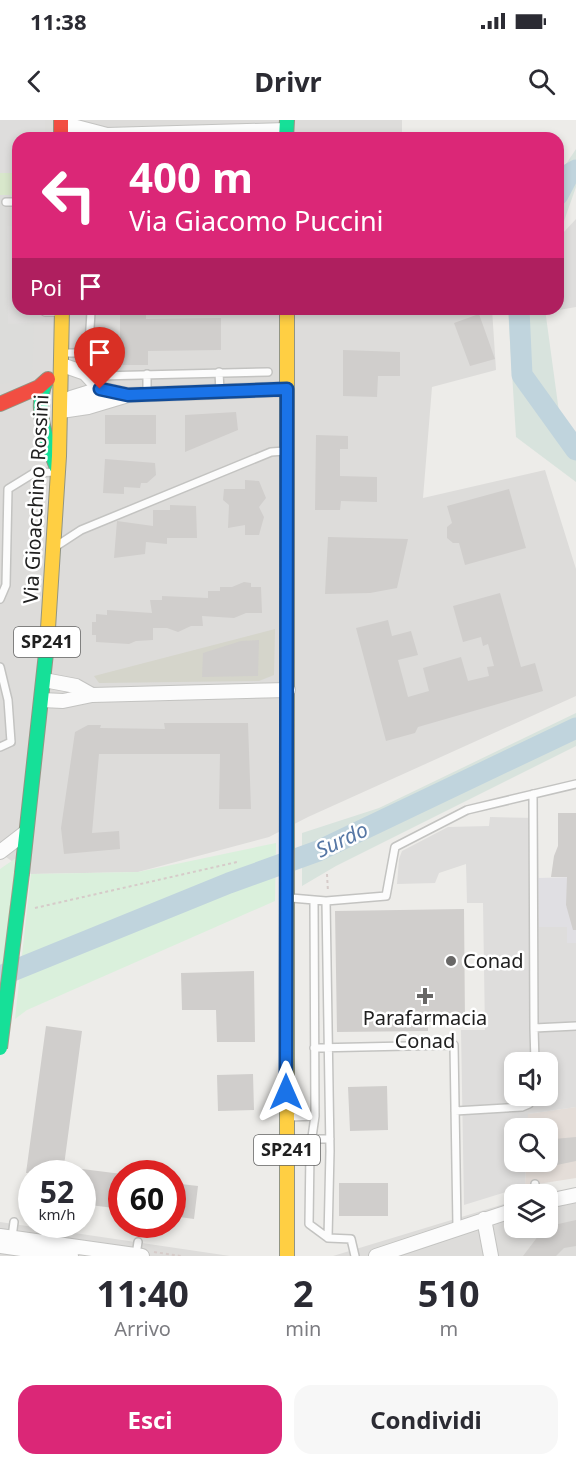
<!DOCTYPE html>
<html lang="it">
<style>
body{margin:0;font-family:"Noto Sans",sans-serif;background:#f7f7f7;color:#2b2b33;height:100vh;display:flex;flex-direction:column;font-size:22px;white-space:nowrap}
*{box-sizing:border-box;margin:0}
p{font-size:20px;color:#7c7c81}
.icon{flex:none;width:33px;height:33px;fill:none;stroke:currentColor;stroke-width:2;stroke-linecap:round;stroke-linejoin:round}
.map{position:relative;height:1136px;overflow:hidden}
.drawer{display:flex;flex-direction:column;background:#fff;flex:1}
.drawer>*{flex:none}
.banner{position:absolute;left:12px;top:12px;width:552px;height:183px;border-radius:18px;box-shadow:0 3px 9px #0003;background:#db2777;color:#fff;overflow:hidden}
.fabs{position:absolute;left:504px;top:932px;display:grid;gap:12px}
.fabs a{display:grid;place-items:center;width:54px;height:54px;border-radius:12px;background:#fff;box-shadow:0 3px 9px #0003;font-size:30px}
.speed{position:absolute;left:18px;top:1040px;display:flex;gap:12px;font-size:30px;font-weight:700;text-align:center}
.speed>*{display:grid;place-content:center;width:78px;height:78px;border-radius:50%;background:#fff;box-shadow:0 3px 9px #0003;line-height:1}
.speed small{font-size:15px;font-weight:400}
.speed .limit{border:9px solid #d22;background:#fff;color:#111}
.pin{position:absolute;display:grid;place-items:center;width:51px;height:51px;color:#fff;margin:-62px -26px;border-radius:50% 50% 50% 0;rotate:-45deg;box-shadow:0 0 6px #0007}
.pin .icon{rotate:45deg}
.me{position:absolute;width:66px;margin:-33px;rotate:0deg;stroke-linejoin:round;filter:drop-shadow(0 0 4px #0008)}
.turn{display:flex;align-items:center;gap:21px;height:126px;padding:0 18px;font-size:27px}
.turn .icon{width:78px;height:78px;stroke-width:2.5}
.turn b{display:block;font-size:42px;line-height:51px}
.then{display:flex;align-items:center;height:57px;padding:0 18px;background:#0003;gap:12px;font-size:22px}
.eta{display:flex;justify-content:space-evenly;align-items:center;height:102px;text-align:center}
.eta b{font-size:36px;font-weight:700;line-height:42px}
.button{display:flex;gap:12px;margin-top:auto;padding:12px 18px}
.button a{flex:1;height:69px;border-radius:18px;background:#db2777;color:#fff;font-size:24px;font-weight:700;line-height:69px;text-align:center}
.button a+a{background:#f7f7f7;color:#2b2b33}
.status{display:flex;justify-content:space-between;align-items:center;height:42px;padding:0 30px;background:#fff;direction:ltr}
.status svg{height:16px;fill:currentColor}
header{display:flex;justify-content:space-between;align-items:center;height:78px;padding:0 18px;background:#fff;font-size:27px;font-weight:700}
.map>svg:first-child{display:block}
.residential{fill:#dddcda}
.religious{fill:#dcdcda}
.military{fill:#e4ddd8}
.construction{fill:#d5d5cb}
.grass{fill:#d8e7cb}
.wetland{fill:#d8e3dd}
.park{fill:#daf0dc}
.parking{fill:#dedddc;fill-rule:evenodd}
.plaza{fill:#e0dfe3}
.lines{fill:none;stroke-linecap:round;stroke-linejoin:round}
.river{stroke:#c0d4dd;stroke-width:21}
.building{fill:#d0cecc}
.lane-casing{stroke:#c3c3c1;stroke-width:10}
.street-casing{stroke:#c3c3c1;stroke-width:16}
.fast-casing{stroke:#929583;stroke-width:16}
.slow-casing{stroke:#929583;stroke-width:16}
.jam-casing{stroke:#929583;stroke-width:16}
.path{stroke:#d6cbc9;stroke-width:2;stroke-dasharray:3 3;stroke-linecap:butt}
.lane{stroke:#fcfcfc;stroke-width:7}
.street{stroke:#fcfcfc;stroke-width:14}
.fast{stroke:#16e098;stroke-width:14}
.slow{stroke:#ffcf43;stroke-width:14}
.jam{stroke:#f24e42;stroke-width:14}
.fast-bridge-casing{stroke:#a19b88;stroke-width:16;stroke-linecap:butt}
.fast-bridge{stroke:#16e098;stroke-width:14}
.route-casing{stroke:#114b97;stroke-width:15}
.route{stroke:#1a73e8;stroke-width:10}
.poi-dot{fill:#686766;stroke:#fff;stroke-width:2}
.labels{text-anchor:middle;stroke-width:5;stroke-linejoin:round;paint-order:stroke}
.shield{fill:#fff;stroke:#636363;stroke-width:1.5}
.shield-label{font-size:18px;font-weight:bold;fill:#202020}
.street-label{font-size:20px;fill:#202020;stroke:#fff}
.poi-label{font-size:20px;fill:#202020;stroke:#fff;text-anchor:start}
.water-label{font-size:21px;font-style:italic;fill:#5677a5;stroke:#fff}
</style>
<div class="status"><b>11:38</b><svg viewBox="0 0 49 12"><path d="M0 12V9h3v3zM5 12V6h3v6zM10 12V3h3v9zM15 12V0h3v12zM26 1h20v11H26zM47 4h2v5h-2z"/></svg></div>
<header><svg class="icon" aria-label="back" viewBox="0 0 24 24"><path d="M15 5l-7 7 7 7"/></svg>Drivr<svg class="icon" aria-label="search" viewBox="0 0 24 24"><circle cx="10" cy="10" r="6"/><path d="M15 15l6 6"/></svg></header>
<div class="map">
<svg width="576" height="1136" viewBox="0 0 576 1136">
<rect width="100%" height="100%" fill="#edece9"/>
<path class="residential" d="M0 0H402V18H18V189H492L496 250 432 267 423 378 545 350 576 449V576L308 697 269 717 138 752 31 754 0 733Z
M576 1068V1136H333L514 1081V1107H548V1074H543Z
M0 1102 230 1136H0Z"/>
<path class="religious" d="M0 75H6L8 204 34 203 32 260 0 264Z"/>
<path class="military" d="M576 987V1058L525 1066 526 1041H548V1008H527V994Z"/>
<path class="construction" d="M275 509 274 555 259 561 99 563 94 556Z"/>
<path class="grass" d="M0 53H18V75H0Z"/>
<path class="wetland" d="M576 29V67L558 118V56Z
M508 189H545L559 292 576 317V362L516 317Z
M576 593V626L336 746 302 766V713L379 688Z"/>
<path class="park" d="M276 723 275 781 27 890 15 899 31 754 138 752Z
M19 736 0 867V749Z"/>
<path class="parking" d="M0 0H45V18H18V53H0Z
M576 99V187L553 191 558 189V128L563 113Z
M7 106H18V189H45V202L8 204Z
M490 697 538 698 539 806 567 807 576 823V987L528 994 527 1008H514V1041H526L525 1066 464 1085 461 910H485L483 783H467L466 744 439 753 435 763 397 764 399 739 402 731 448 707 489 706ZM514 942H548V975H514Z"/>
<path class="plaza" d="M576 757 566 785 576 810V890V823H567V807H539L538 758Z"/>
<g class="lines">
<path class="river" d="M558 75 569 54 576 50
M519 189 522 255 576 330
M0 856 229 763 318 731 576 608"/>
</g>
<path class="building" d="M120 189H146V199L221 198V230L148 231V245H120Z
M479 194 495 239 470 246 454 203Z
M343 230 400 232V256H378L377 277 343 276Z
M236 292 238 310 185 332V295Z
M105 295H156V324H105Z
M316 315 348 316V329H340V356L377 357V382L341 381 340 390H315Z
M105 339 155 343 156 355 147 363H141L140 368 124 367V374L103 373Z
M245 360 259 361 266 378 259 387 264 397 259 415H245V405L228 408 229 385 223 380 224 369H245Z
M509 369 526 428 465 445 459 423H453L447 418V407L452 403 447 386Z
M170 385 196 386 197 418H167V424L146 422 145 434 114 438 117 401 153 406V390H170Z
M328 417 408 419 397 468 370 473 325 474Z
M244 462 251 463V467H261L262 493H246L234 498 202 496 203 506H191L178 512 167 508H153V520L136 521 129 524 96 522V515H92V502H96V494L107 495V490L152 493 150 480H162V476L208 478V471H220V467H232Z
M500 473 521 547 535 543 543 571 418 607 415 613 386 621 356 508 388 500 392 516 411 511 418 535 398 540 408 577 429 571 423 548 461 537 468 561 489 556 487 547 494 546 488 524 483 526 481 517 463 522 453 486Z
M259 520 258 556 202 557 203 533 241 521Z
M164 603H248L251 689H219L220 634H99L92 713 119 711 120 729 64 734 61 708 75 612 88 605H101L100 608 165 609Z
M558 693H576V810H573L566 785 567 757H551L554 736 558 726Z
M464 789 465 902H428V911L337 912 335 791Z
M254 851 255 922H217L216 890H182L181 853Z
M46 906 82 911 63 1053H26Z
M253 954 254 990 218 991 217 955Z
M387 966 388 1010 350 1011 348 967Z
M576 1017V1041L552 1046 549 1034 556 1031 554 1019Z
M82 1049 122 1054V1089L82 1084Z
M172 1063 198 1066 194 1099 172 1096Z
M339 1063H388V1096H339Z
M576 1100V1126L564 1128 556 1136H523L545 1107Z"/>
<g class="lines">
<g class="lane-casing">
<path id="lane" d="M6 82H18
M91 189C91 208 84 243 99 256L268 252
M65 190H91
M45 192H61
M64 233H91
M219 252 220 272
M147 254V274
M58 425 81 410 271 332 285 331
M0 479 6 465 8 369 34 353 56 352
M0 547 8 580 11 622 0 627
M533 674 534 908 576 906
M291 778 326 781
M314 781 315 996 310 1031 309 1104 328 1118 351 1119 355 1136
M534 908 535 942
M314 928 454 925 457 1107
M455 991 522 987 529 984 534 975
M290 997 315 996
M312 1019H330
M535 1064 536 1074
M12 1117 14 1102
M328 1118 330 1031 326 781 386 776 395 727 467 690 576 664
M136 1135 138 1122"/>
</g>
<g class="street-casing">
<path id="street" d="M61 3 107 15 286 10
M62 245 85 253 100 269 128 275 287 269
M61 291 88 287 128 275
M61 291 71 278 100 269
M44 560 76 566 92 575
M42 580 63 581 92 575 288 570
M0 732 26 712
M548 1081 576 1075
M484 1099 491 1136
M0 1116 142 1136
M0 1126 71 1136
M376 1136 514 1090"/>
</g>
<g class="fast-casing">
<path id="fast" d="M286 18 287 0
M46 261C33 288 47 322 57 348
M287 431V731
M22 753 47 524"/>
</g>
<g class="slow-casing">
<path id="slow" d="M287 189V431
M47 524 59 336 62 189
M287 731V1136"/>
</g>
<g class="jam-casing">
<path id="jam" d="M61 0V18
M0 284 39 267 48 259"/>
</g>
<path class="path" d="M327 754 328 772
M35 788 237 742
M154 1132 181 1136"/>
<use href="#lane" class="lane"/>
<use href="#street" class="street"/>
<use href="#fast" class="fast"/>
<use href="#slow" class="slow"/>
<use href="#jam" class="jam"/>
<g class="fast-bridge-casing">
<path id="fast-bridge" d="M0 928 22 753"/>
</g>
<use href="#fast-bridge" class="fast-bridge"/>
</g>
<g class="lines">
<g class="route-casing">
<path id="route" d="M100 269 128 275 287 269 286 972"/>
</g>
<use href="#route" class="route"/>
</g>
<g class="poi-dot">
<circle cx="451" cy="841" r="6"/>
<path d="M422 867h6v6h6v6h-6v6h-6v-6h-6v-6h6z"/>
</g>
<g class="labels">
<g class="shield">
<rect x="14" y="507" width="66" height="30" rx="4.5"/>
<rect x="254" y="1015" width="66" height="30" rx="4.5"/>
</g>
<g class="shield-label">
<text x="47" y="528">SP241</text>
<text x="287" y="1036">SP241</text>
</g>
<g class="street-label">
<text transform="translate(36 379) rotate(-87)" y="7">Via Gioacchino Rossini</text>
</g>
<g class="poi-label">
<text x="463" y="848">Conad</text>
<text x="425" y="905" text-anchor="middle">Parafarmacia<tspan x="425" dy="23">Conad</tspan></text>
</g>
<g class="water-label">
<text transform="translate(342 720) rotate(-25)" y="7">Surdo</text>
</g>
</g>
</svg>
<div class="fabs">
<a><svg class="icon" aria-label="sound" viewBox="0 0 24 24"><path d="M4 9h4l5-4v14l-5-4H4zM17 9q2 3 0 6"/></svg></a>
<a><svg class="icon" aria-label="search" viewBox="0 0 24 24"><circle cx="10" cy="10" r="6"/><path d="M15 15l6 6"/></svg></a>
<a><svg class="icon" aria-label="layers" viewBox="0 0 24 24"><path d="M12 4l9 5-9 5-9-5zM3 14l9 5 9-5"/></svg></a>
</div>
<div class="speed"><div>52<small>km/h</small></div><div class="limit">60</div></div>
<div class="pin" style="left:100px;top:269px;background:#d93025"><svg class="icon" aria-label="arrive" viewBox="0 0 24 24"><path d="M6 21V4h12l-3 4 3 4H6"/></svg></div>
<svg class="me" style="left:286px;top:972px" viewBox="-20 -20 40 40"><path d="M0-17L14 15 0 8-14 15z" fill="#1a73e8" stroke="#fff" stroke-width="4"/></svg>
<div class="banner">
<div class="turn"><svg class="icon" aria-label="left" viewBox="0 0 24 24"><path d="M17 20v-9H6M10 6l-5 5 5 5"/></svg><div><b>400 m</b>Via Giacomo Puccini</div></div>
<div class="then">Poi<svg class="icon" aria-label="arrive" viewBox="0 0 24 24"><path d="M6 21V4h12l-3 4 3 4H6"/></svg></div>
</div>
</div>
<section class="drawer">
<div class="eta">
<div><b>11:40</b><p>Arrivo</p></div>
<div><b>2</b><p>min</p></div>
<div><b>510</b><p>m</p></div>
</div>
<div class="button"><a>Esci</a><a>Condividi</a></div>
</section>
